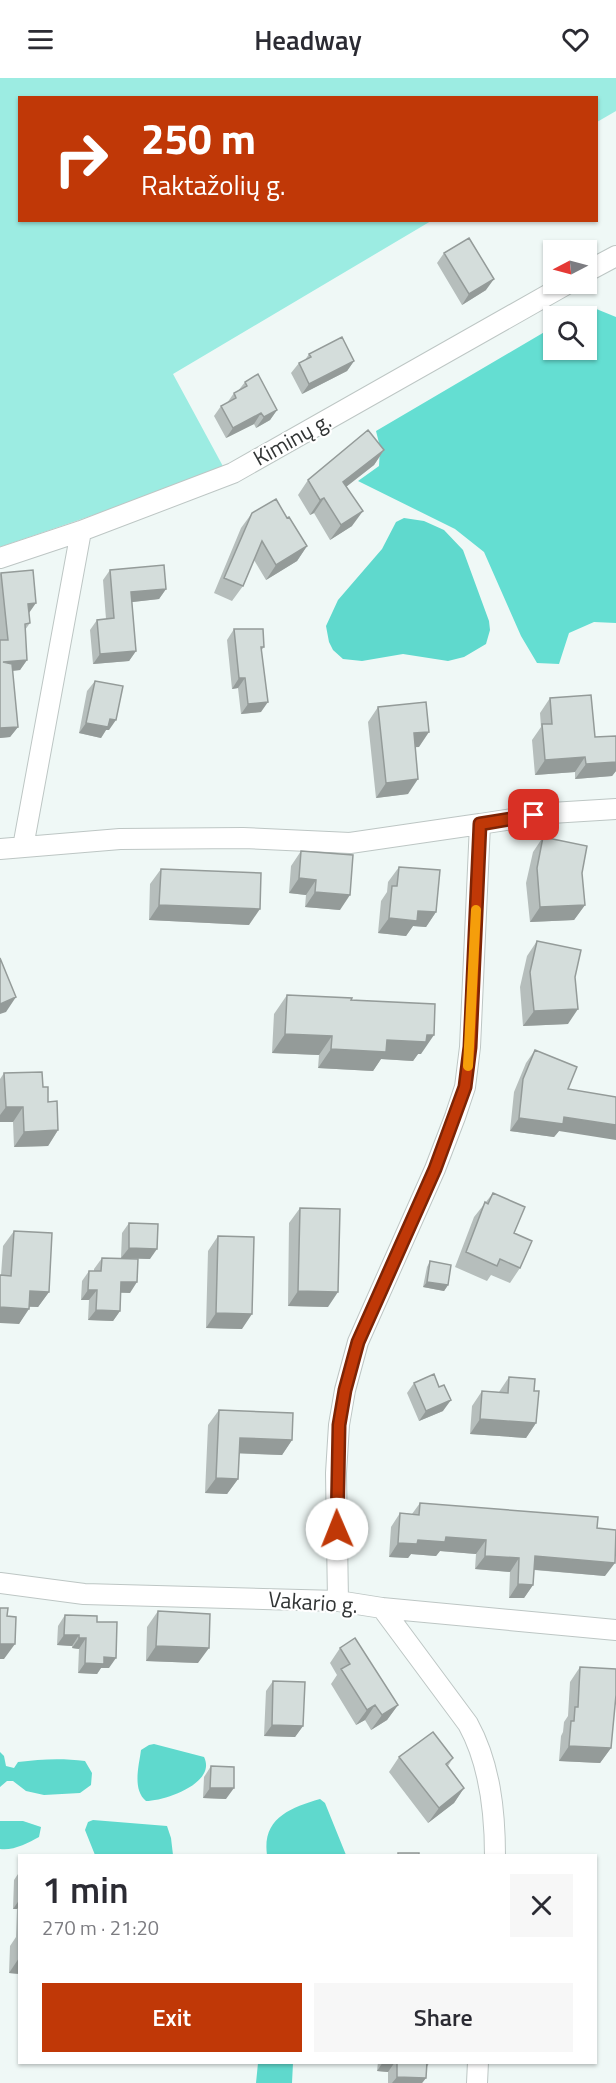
<!DOCTYPE html>
<meta charset="utf-8">
<style>
body{margin:0;font-family:"Titillium Web",sans-serif;background:#f7f7f7;color:#2b2b33;height:100vh;display:flex;flex-direction:column;font-size:22px;white-space:nowrap}
*{box-sizing:border-box;margin:0}
p{font-size:20px;color:#7c7c81}
.icon{flex:none;width:33px;height:33px;fill:none;stroke:currentColor;stroke-width:2;stroke-linecap:round;stroke-linejoin:round}
.map{position:relative;flex:1;overflow:hidden}
.sheet{position:absolute;left:18px;top:1776px;width:579px;height:210px;display:flex;flex-direction:column;background:#fff;border-radius:0px;box-shadow:0 2px 4px #0004}
.sheet>*{flex:none}
.top-card{position:absolute;left:18px;top:18px;width:580px;height:126px;border-radius:0px;box-shadow:0 2px 4px #0004;background:#c03807;color:#fff;overflow:hidden}
.needle{width:39px;rotate:264deg}
.controls{position:absolute;left:543px;top:162px;display:grid;gap:12px}
.controls a{display:grid;place-items:center;width:54px;height:54px;border-radius:0px;background:#fff;box-shadow:0 2px 4px #0004;font-size:30px}
.pin{position:absolute;display:grid;place-items:center;width:51px;height:51px;color:#fff;margin:-26px;border-radius:12px;box-shadow:0 3px 9px #0006}
.me{position:absolute;width:66px;margin:-33px;rotate:359deg;stroke-linejoin:round;filter:drop-shadow(0 0 4px #0008)}
.turn{display:flex;align-items:center;gap:21px;height:126px;padding:0 24px;font-size:27px}
.turn .icon{width:78px;height:78px;stroke-width:2.5}
.turn b{display:block;font-size:42px;line-height:51px}
.round{display:grid;place-items:center;flex:none;width:63px;height:63px;border-radius:0px;background:#f7f7f7}
.summary{display:flex;align-items:center;justify-content:space-between;height:102px;padding:0 24px}
h1{font-size:36px;font-weight:600;line-height:45px}
.cta{display:flex;gap:12px;margin-top:auto;padding:12px 24px}
.cta a{flex:1;height:69px;border-radius:0px;background:#c03807;color:#fff;font-size:24px;font-weight:600;line-height:69px;text-align:center}
.cta a+a{background:#f7f7f7;color:#2b2b33}
header{display:flex;justify-content:space-between;align-items:center;height:78px;padding:0 24px;background:#fff;font-size:27px;font-weight:600}
.map>svg:first-child{display:block}
.green{fill:#9cece2}
.forest{fill:#64ded2}
.water{fill:#5fd9cd}
.lines{fill:none;stroke-linecap:round;stroke-linejoin:round}
.minor-casing{stroke:#bdc6c4;stroke-width:22}
.minor{stroke:#fff;stroke-width:20}
.wall{fill:#b6bebc}
.shaded-wall{fill:#949b99}
.building{fill:#d4dddb;stroke:#949b99;stroke-width:1.5}
.route-casing{stroke:#7d2405;stroke-width:15}
.route{stroke:#c03807;stroke-width:10}
.slow{stroke:#f59e0b;stroke-width:10}
.labels{text-anchor:middle;stroke-width:4.5;stroke-linejoin:round;paint-order:stroke}
.street-label{font-size:22px;fill:#323535;stroke:#fff}
</style>
<header><svg class="icon" aria-label="menu" viewBox="0 0 24 24"><path d="M4 6h16M4 12h16M4 18h16"/></svg>Headway<svg class="icon" aria-label="heart" viewBox="0 0 24 24"><path d="M12 20l-8-8c-3-5 5-10 8-4 3-6 11-1 8 4z"/></svg></header>
<div class="map">
<svg width="616" height="2005" viewBox="0 0 616 2005">
<rect width="100%" height="100%" fill="#eff8f6"/>
<path class="green" d="M0 0H616V33L597 44V20H20V142L431 143 173 296 225 392 0 469Z"/>
<path class="forest" d="M589 228 616 239V545L594 544 569 555 559 586 537 585 521 558 484 474 455 451 358 403 379 388 380 369 376 353 553 249 554 272H586V238H571Z"/>
<path class="water" d="M404 440 424 443 444 452 463 472 489 543 490 552 486 566 464 579 448 583 403 576 362 583 343 581 333 572 329 564 326 548 338 522 382 471 396 444Z
M154 1666 204 1679C217 1705 165 1723 146 1723 132 1711 139 1688 141 1672L149 1667Z
M0 1674 4 1678 6 1688 14 1690 18 1684C41 1681 62 1680 85 1683L92 1695 91 1707 80 1715 44 1717 26 1713 13 1703H7L0 1709Z
M320 1721 325 1725 346 1777H267C262 1741 289 1730 320 1721Z
M93 1742 167 1748 171 1760 173 1777H95L85 1752 88 1744Z
M0 1743H23L41 1749 39 1759C28 1765 13 1773 0 1771Z
M258 1985H293L292 2005H256Z"/>
<g class="lines">
<g class="minor-casing">
<path id="minor" d="M586 194 616 178
M0 480 81 453 233 395 567 206
M23 769 81 453
M0 771 120 761 243 760 350 765 480 746
M0 1505 84 1516 338 1523 382 1530 468 1646C490 1686 495 1733 495 1778
M338 1523 336 1395 339 1347 345 1312 358 1264 435 1091 455 1039 465 1009 470 969 480 746 551 735 616 731
M382 1530 616 1552
M477 2005 478 1984"/>
</g>
<use href="#minor" class="minor"/>
</g>
<path class="wall" d="M444 175 486 212 462 227 437 185Z
M309 276 354 283 347 293 302 316 291 295 299 285 305 282Z
M245 304 277 332 270 342 256 350 254 346 226 360 214 338 221 328 227 325 234 315 238 313Z
M384 372 374 387 346 409 352 448 330 462 314 435 310 437 298 417 308 402Z
M252 435 287 440 307 468 297 483 266 502 254 482 243 508 232 523 214 515 241 450Z
M110 492 166 511 159 521 132 524 136 573 129 583 93 586 90 552 97 542 106 541 103 502Z
M1 495 29 535 30 545 25 552 27 582 20 592 12 593 18 649 10 659 0 660V496Z
M234 551 264 569 261 573V634L241 636 238 610 232 611 227 562Z
M95 603 109 652H106L101 660 79 655 87 613Z
M550 620 595 659 616 658V693L612 698 575 701V694L535 697 532 662 541 649 540 635Z
M378 629 419 669H415L408 716 376 720 368 644Z
M543 759 582 795 585 827 574 842 530 844 526 805 533 774Z
M301 773 340 832 305 829 306 817 289 815 291 788Z
M399 789 436 834 426 849 413 848 406 858 378 855 381 823 387 814 388 804Z
M161 791 249 847 149 842 150 806Z
M537 863 575 899 568 946 523 948 520 909 527 878Z
M287 917 351 922 421 976H418L413 983 381 981 373 993 318 990 319 977 272 975 274 936Z
M535 972 568 1011 559 1053 554 1059 510 1053 514 1014 526 985Z
M4 995 43 1009 58 1052 48 1068 14 1069 13 1044H0V1001Z
M493 1115 514 1155 520 1190 510 1205 491 1197 487 1203 455 1189 474 1139Z
M300 1130 328 1229 288 1228 289 1145Z
M129 1145 150 1181 121 1180 122 1155Z
M14 1153 49 1214 38 1229H29L19 1246 1 1197 3 1168Z
M218 1158 242 1251 206 1250 208 1173Z
M102 1180 130 1215H121L120 1233 113 1243 88 1242 89 1222H81L82 1203 89 1193H94V1191Z
M430 1183 448 1207 444 1213 423 1209 427 1189Z
M509 1299 534 1313 536 1345 526 1360 470 1356 472 1328 482 1313 499 1314Z
M414 1305 439 1309 443 1333 419 1343 407 1315Z
M219 1332 292 1362 282 1377 239 1375 238 1401 227 1416 205 1415 208 1347Z
M420 1425 597 1450 605 1498 534 1492 533 1507 524 1520H509L510 1494 475 1491 476 1476 440 1473 436 1478 411 1476 408 1480 389 1479 391 1449 400 1435 412 1436Z
M158 1533 198 1585 146 1583 147 1549Z
M65 1537 97 1544 109 1590H101L97 1596 78 1595 79 1571 72 1570V1568L57 1567 58 1548Z
M340 1570 398 1627 387 1642 371 1652 365 1642 356 1647 331 1606 337 1597 330 1585Z
M580 1589 616 1591V1626L614 1628 611 1670 600 1685 559 1683 561 1658 563 1654 564 1644 568 1638 570 1604Z
M273 1603 303 1648 295 1659 264 1658 266 1613Z
M399 1679 453 1680 448 1688 464 1710 454 1725 428 1745 389 1694Z
M211 1688 226 1721 203 1720 204 1699Z
M20 1793V1896L9 1895 10 1868 16 1859 17 1831H13L14 1802Z
M378 1984H430L426 1990V2000L422 2005H388V1994L377 1993Z"/>
<path class="shaded-wall" d="M494 201 486 212 462 227 469 216Z
M354 283 347 293 302 316 309 306Z
M277 332 270 342 256 350 264 339Z
M261 335 254 346 226 360 233 350Z
M384 372 374 387 333 419 343 404Z
M324 420 314 435 310 437 320 422Z
M363 433 352 448 330 462 341 447Z
M307 468 297 483 266 502 276 487Z
M166 511 159 521 124 525 131 514Z
M36 525 29 535 28 526Z
M136 573 129 583 93 586 100 576Z
M27 582 20 592 0 594 3 584Z
M239 600H245L238 610 232 611Z
M268 624 261 634 241 636 248 626Z
M110 641 116 642 109 652H106L101 660 79 655 86 645Z
M18 649 10 659 0 660V650Z
M429 654 419 669 403 670 414 655Z
M585 679 575 694 535 697 545 682Z
M616 684V693L612 698 575 701 586 686Z
M418 701 408 716 376 720 386 705Z
M299 800 316 802 306 817 289 815Z
M315 814 350 817 340 832 305 829Z
M159 827 260 831 249 847 149 842Z
M585 827 574 842 530 844 540 829Z
M418 833 436 834 426 849 413 848 406 858 378 855 389 840Z
M16 919 6 934 0 936V926Z
M578 931 568 946 523 948 534 933Z
M285 956 332 958 319 977 272 975Z
M427 957H434L421 976H418L413 983 381 981 373 993 318 990 331 971 387 962Z
M6 1029H23L13 1044H0V1037Z
M564 1039 616 1047V1062L559 1053 554 1059 510 1053 519 1040Z
M58 1052 48 1068 14 1069 24 1054Z
M129 1170 157 1171 150 1181 121 1180Z
M121 1204H137L130 1215 114 1214Z
M427 1204 448 1207 444 1213 423 1209Z
M88 1212H97L89 1222H81Z
M30 1213 49 1214 38 1229 20 1228Z
M298 1213 338 1214 328 1229 288 1228Z
M0 1229 29 1231 19 1246 0 1245Z
M96 1232 120 1233 113 1243 88 1242Z
M216 1235 252 1236 242 1251 206 1250Z
M451 1322 443 1333 419 1343 426 1333Z
M480 1341 536 1345 526 1360 470 1356Z
M240 1360 292 1362 282 1377 229 1375Z
M216 1400 238 1401 227 1416 205 1415Z
M446 1459 486 1462 476 1476 440 1473 436 1478 411 1476 408 1480 389 1479 398 1465Z
M485 1478 519 1480 510 1494 475 1491Z
M535 1478 615 1485 605 1498 526 1491Z
M518 1506 533 1507 524 1520H509Z
M64 1557H79L72 1568 57 1567Z
M79 1560H86L79 1571 72 1570Z
M0 1566H15L4 1581H0Z
M156 1568 209 1570 198 1585 146 1583Z
M104 1579 116 1580 109 1590H101L97 1596 78 1595 85 1585Z
M375 1627 365 1642 356 1647 367 1632Z
M398 1627 387 1642 371 1652 382 1637Z
M272 1647 303 1648 295 1659 264 1658Z
M569 1668 611 1670 600 1685 559 1683Z
M210 1710H234L226 1721 203 1720Z
M464 1710 454 1725 428 1745 439 1730Z
M20 1821V1828L17 1831H13Z
M19 1880 20 1896 9 1895Z
M383 1984H395L388 1994 377 1993Z
M397 1999 426 2000 422 2005H392Z"/>
<path class="building" d="M469 160 494 201 469 216 444 175Z
M342 259 354 283 309 306 299 285 311 279 309 276Z
M258 296 277 332 264 339 261 335 233 350 221 328 236 320 234 315 247 308 245 304Z
M368 352 384 372 343 404 363 433 341 447 324 420 320 422 308 402Z
M276 421 287 440 289 439 307 468 276 487 262 463 243 508 224 500 252 435Z
M164 487 166 511 131 514 136 573 100 576 97 542 114 540 110 492Z
M33 492 36 525 28 526 30 545 25 546 27 582 3 584 12 586 18 649 0 650V562H8L1 495Z
M234 551H263L264 569H261L268 624 248 626 245 600H239Z
M95 603 123 608 116 642 110 641 108 649 86 645Z
M591 617 595 659 616 658V684L586 686 585 679 545 682 542 646H552L550 620Z
M426 624 429 654 414 655 418 701 386 705 378 629Z
M543 759 587 768 582 795 585 827 540 829 537 790Z
M301 773 353 777 350 817 315 814 316 802 299 800Z
M399 789 440 792 436 834 418 833 417 843 389 840 392 808H397Z
M161 791 261 795 260 831 159 827Z
M537 863 581 872 575 899 578 931 534 933 530 894Z
M0 880 16 919 0 926Z
M287 917 352 920 351 922 435 926 434 957H427L426 964 387 962 386 974 331 971 332 958 285 956Z
M535 972 577 989 568 1011 616 1019V1047L564 1039 563 1046 519 1040 523 1001Z
M42 994 43 1009H48V1024L57 1023 58 1052 24 1054 23 1029H6L4 995Z
M493 1115 525 1129 514 1155 532 1163 520 1190 500 1181 497 1188 466 1174 485 1124 488 1126Z
M300 1130 340 1131 338 1214 298 1213Z
M129 1145 158 1146 157 1171 129 1170Z
M14 1153 52 1155 49 1214 30 1213 29 1231 0 1229V1197L11 1198Z
M218 1158 254 1159 252 1236 216 1235Z
M102 1180 138 1181 137 1204H121L120 1233 96 1232 97 1212H88L89 1193H101Z
M430 1183 451 1187 448 1207 427 1204Z
M434 1296 439 1309 444 1307 451 1322 426 1333 414 1305Z
M509 1299 535 1301 534 1313H539L536 1345 480 1341 482 1313 508 1315Z
M219 1332 293 1335 292 1362 240 1360 238 1401 216 1400Z
M420 1425 598 1439 597 1450 616 1452 615 1485 535 1478 533 1507 518 1506 519 1480 485 1478 486 1462 446 1459 445 1464 418 1462 417 1466 398 1465 400 1435 419 1437Z
M0 1530H8L7 1538 16 1539 15 1566H0Z
M158 1533 210 1536 209 1570 156 1568Z
M65 1537 97 1538V1544H117L116 1580 104 1579V1586L85 1585 86 1560H79V1557H64Z
M355 1560 398 1627 382 1637 375 1627 367 1632 341 1591 350 1586 340 1570Z
M580 1589 616 1591V1617L611 1670 569 1668 571 1643H574L575 1629H578Z
M273 1603 305 1604 303 1648 272 1647Z
M433 1654 453 1680 446 1686 464 1710 439 1730 399 1679Z
M211 1688 234 1689V1710H210Z
M398 1775H419V1778H398Z
M397 1984H427L426 2000 397 1999Z"/>
<g class="lines">
<g class="route-casing">
<path id="route" d="M337 1451 339 1347 345 1312 358 1264 435 1091 465 1009 470 969 480 746 534 737"/>
</g>
<use href="#route" class="route"/>
<path class="slow" d="M468 988 476 832"/>
</g>
<g class="labels">
<g class="street-label">
<text transform="translate(292 361) rotate(-29)" y="8">Kiminų g.</text>
<text transform="translate(313 1524) rotate(4)" y="8">Vakario g.</text>
</g>
</g>
</svg>
<div class="controls">
<a><svg class="needle" viewBox="-14 -14 28 28"><path d="M0-13l5 13h-10z" fill="#e53935"/><path d="M0 13l5-13h-10z" fill="#7c7c81"/></svg></a>
<a><svg class="icon" aria-label="search" viewBox="0 0 24 24"><circle cx="10" cy="10" r="6"/><path d="M15 15l6 6"/></svg></a>
</div>
<div class="pin" style="left:534px;top:737px;background:#d93025"><svg class="icon" aria-label="arrive" viewBox="0 0 24 24"><path d="M6 21V4h12l-3 4 3 4H6"/></svg></div>
<svg class="me" style="left:337px;top:1451px" viewBox="-20 -20 40 40"><circle r="19" fill="#fff"/><path d="M0-13L10 11 0 6-10 11z" fill="#c03807"/></svg>
<div class="top-card">
<div class="turn"><svg class="icon" aria-label="right" viewBox="0 0 24 24"><path d="M7 20v-9h11M14 6l5 5-5 5"/></svg><div><b>250 m</b>Raktažolių g.</div></div>
</div>
<section class="sheet">
<div class="summary"><div><h1>1 min</h1><p>270 m · 21:20</p></div><a class="round"><svg class="icon" aria-label="close" viewBox="0 0 24 24"><path d="M6 6l12 12M18 6L6 18"/></svg></a></div>
<div class="cta"><a>Exit</a><a>Share</a></div>
</section>
</div>
